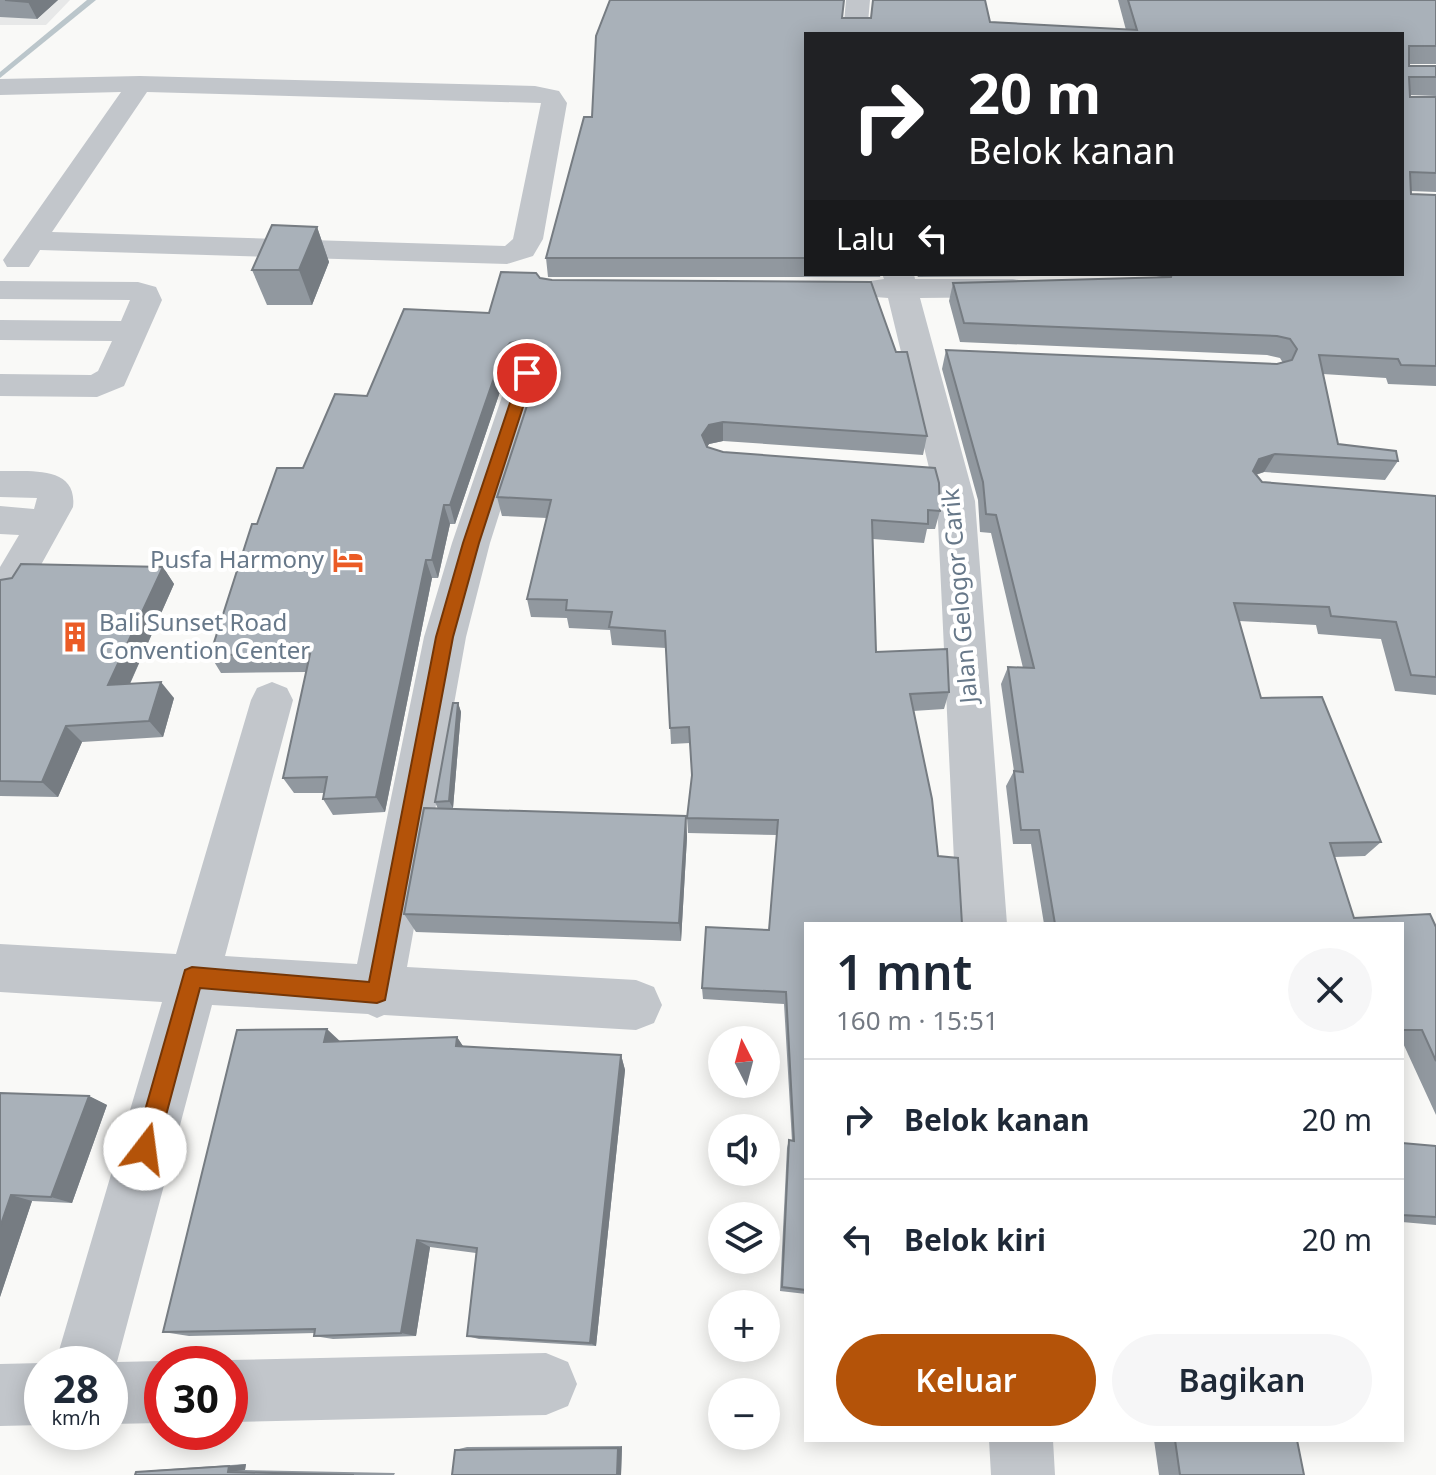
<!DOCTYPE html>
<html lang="id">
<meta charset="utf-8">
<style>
body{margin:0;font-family:"Noto Sans",sans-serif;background:#f6f6f7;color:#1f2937;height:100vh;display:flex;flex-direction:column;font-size:30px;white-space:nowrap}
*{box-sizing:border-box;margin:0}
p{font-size:26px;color:#747a83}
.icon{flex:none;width:44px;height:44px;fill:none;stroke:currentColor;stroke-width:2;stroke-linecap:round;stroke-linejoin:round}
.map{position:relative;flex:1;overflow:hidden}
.panel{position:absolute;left:804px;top:922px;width:600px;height:520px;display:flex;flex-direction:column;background:#fff;border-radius:0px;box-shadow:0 4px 20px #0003}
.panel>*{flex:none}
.banner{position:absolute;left:804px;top:32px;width:600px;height:244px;border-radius:0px;box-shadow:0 4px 20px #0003;background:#202124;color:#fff;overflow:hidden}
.needle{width:52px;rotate:354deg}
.buttons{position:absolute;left:708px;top:1026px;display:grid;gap:16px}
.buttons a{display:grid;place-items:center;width:72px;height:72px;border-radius:50%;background:#fff;box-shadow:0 4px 20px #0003;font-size:40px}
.speed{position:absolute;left:24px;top:1346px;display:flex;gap:16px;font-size:40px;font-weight:700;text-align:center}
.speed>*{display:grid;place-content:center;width:104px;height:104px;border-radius:50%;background:#fff;box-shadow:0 4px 20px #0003;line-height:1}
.speed small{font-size:20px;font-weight:400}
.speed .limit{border:12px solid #d22;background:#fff;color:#111}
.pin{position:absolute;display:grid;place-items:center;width:68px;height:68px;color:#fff;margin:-34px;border:4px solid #fff;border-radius:50%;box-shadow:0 2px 8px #0007}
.me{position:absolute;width:88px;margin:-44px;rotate:15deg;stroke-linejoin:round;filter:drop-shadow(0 0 6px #0008)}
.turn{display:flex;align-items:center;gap:28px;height:168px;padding:0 32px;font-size:36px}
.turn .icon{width:104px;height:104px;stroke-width:2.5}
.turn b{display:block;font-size:56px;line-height:68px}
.then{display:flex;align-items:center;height:76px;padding:0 32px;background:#0003;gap:16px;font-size:30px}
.round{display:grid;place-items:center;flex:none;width:84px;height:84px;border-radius:42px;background:#f6f6f7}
.head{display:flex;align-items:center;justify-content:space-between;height:136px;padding:0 32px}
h1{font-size:48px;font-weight:600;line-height:60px}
.cta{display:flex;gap:16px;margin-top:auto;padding:16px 32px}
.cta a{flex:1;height:92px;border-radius:48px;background:#b45309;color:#fff;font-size:32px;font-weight:600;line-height:92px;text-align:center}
.cta a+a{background:#f6f6f7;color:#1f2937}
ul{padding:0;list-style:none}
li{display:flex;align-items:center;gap:24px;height:120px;padding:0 32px;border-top:2px solid #e0e1e3}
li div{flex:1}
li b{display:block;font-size:30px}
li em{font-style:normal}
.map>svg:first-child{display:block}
.built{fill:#e7e8e8}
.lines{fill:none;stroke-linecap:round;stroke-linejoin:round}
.stream{fill:#bbc6cb;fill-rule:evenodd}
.minor{fill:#c2c6cb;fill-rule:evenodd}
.wall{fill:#91989f}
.shaded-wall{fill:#767c82}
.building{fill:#a9b1b9;stroke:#767c82;stroke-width:2}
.route{fill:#b45309;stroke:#753606;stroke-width:2}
.labels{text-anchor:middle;stroke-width:8;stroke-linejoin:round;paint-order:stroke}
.poi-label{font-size:24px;fill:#677889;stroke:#fff;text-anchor:end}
.street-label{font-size:24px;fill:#677889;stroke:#fff}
</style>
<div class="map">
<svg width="1436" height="1475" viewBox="0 0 1436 1475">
<rect width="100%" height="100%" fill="#f9f9f7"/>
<path class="built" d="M0 0H70L46 25H0Z"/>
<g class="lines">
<path class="stream" d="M87 0H96L0 78V72Z"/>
<path class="minor" d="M846 0H870L867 34H843Z
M140 76 535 86 559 91 567 103 543 239 533 256 507 264 40 250 29 267H7L3 260 121 92 0 95V79ZM147 92 541 103 513 239 505 246 52 232Z
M882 274H914L915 279H1013L1024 281 1029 288 1024 295 1013 297 920 298 975 501 1007 924H957L937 501 888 298 863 296 858 289 863 282 884 279Z
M0 281 138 282 156 287 162 300 124 386 97 397 0 396V374L91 375 98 371 112 341 0 340V320L121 321 130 300 0 299Z
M527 362 539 365 544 373 490 543 466 637 407 967 636 980 654 987 662 1005 654 1023 636 1030 384 1015 377 1018 368 1014 212 1005 117 1362 162 1361 170 1364H162V1423L110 1424V1364H55L162 1002 0 992V944L176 954 251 700 257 688 272 682 287 688 293 700 225 956 357 964 424 637 452 543 510 373 515 365Z
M0 471C29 472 78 465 73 507L26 592 12 596 0 592V567L19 535 0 534V506L34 509 37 498 0 497Z
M546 1353 568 1362 577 1384 568 1406 546 1415 230 1422V1364H220L230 1360Z
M42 1363 45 1364H42V1425L0 1426V1364Z
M989 1440H1053L1055 1475H991Z"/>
</g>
<path class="wall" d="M0 0H58L37 19 0 17Z
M1118 0H1436V64H1409V66H1436V96L1410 95V97H1436V192L1411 191V194L1436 195V386L1388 384 1386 378 1323 374 1338 444 1398 461 1385 480 1264 472 1256 475 1262 482 1436 496V695L1395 691 1381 639 1318 634 1316 625 1239 621 1261 698 1381 842 1365 856 1334 857 1354 918 1436 927V1115L1402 1041V924H1044L1031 844H1013L1006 786 1014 771 1001 684 1008 667 1023 668 991 533 980 532 978 500 942 369 946 350 1277 364 1283 363 1280 358 1267 355 960 342 949 301 953 283 1162 277 1151 275 918 277 916 274H1402L806 34V274H881L880 277H548L546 258 592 117 842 18 990 22 1126 30Z
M317 227 329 262 312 305H267L252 270Z
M540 278 927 436 923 455 723 441 709 444 707 447 940 511 935 529H927L924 543 873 539 876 652 949 692 944 709 913 711 806 924V1294L780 1291 787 1148 789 1140 792 1141 784 1004 703 999 702 988 769 930 777 835 688 833 687 818 692 776 690 743 671 744 666 648 612 645 610 630 569 628 567 618 531 617 527 599 547 518 502 516 497 497 541 364 540 362 526 359 514 362 507 371 455 524H450L438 578H432L385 812 333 815 323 799 324 793H294L283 778 306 672 221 673 210 655 257 524 303 468 367 396Z
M163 567 174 584 130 684 174 698 163 737 82 742 58 797 0 796V580Z
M458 703 461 712 453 808 443 809 686 816 687 837 681 941 416 932 404 914 438 809 435 802Z
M457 1037 463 1047 621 1055 625 1070 596 1346 479 1339 467 1336 476 1253 430 1247 416 1336 333 1339 314 1336 315 1333 189 1336 163 1332 340 1041Z
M0 1093 89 1096 107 1105 72 1203 32 1201 0 1297Z
M1402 1143 1436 1146V1225L1402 1222Z
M1154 1440H1297L1304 1475H1159Z
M622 1446 621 1475 455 1450 467 1447Z
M246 1464 245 1470 395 1473 394 1475H135L136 1472 156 1470Z"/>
<path class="shaded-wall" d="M30 0H58L37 19 28 2Z
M317 227 329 262 312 305 299 270Z
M523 340 526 359 514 362 507 371 455 524 450 505 503 352 510 343Z
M723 422V441L709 444 702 455V435L709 425Z
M1275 454 1264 472 1248 477 1259 459Z
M444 505 450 524 438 578 432 560Z
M426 560 432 578 385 812 376 797Z
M163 567 174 584 122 701 108 685Z
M161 682 174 698 163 737 149 721Z
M458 703 461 712 453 808 449 801Z
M66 726 82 742 58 797 42 782Z
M686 816 687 837 681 941 679 923Z
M327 1029 343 1044 324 1042Z
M457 1037 467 1052 456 1046Z
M621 1055 625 1070 596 1346 590 1343Z
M89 1096 107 1105 72 1203 51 1197Z
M11 1195 32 1201 0 1297V1227Z
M417 1240 430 1247 416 1336 401 1333Z
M622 1446 621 1475H617L618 1448Z
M246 1464 245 1470 228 1472 229 1466Z"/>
<path class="building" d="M5 0H30L28 2Z
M610 0H844L842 18H871L873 0H985L990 22 1137 30 1128 0H1436V46H1409V66H1436V77H1409L1410 97H1436V173L1410 172 1411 194 1436 195V366L1401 365 1398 359 1319 355 1338 444 1396 451 1398 461 1275 454 1259 459 1253 471 1262 482 1436 496V677L1411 675 1396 622 1331 616 1329 607 1234 603 1261 698 1322 697 1381 842 1330 843 1354 918 1430 914 1436 927V1061L1422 1030H1402V924H1055L1039 830H1021L1014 771 1023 772 1008 667 1034 668 996 515 986 514 983 482 946 350 1277 364 1292 360 1297 349 1290 339 1277 336 964 323 953 283 1171 277 1172 274H1402V34H806V258H546L584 117H592L596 36Z
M272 225 317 227 299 270H252Z
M501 272 536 273 540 278 552 280 871 282 896 352H907L927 436 723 422 709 425 702 435 707 447 723 452 935 468 939 483 940 511 928 510V524L872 520 876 652 947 649 949 692 910 694 932 799 938 856 958 858 962 924H806V1290L782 1287 789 1140 794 1141 786 992 702 988 706 927 769 930 778 820 687 818 692 775 689 727 670 728 665 631 609 627 612 612 566 610 567 600 527 599 551 500 497 497 544 354 536 343 523 340 510 343 503 352 450 505H444L432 560H426L376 797 323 799 327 777 283 778 310 654 210 655 252 524H257L277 468H303L335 394 367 396 404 309 489 313Z
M21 564 163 567 108 685 161 682 149 721 66 726 42 782 0 781V580L12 578Z
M453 703H458L449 801 435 802Z
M424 808 686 816 679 923 404 914Z
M327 1029 324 1042 457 1037 456 1046 621 1055 590 1343 467 1336 477 1248 417 1240 401 1333 314 1336 315 1329 163 1332 237 1030Z
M0 1093 89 1096 51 1197 11 1195 0 1227Z
M1402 1143 1436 1146V1217L1402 1215Z
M1175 1440H1297L1304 1475H1180Z
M618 1448 617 1475H452L455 1450Z
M229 1466 228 1472 354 1475H135L136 1472Z"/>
<path class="route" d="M527 369 534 373 479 543 453 637 385 1000 377 1003 200 988 157 1149 153 1157 145 1160 137 1157 134 1149 185 970 192 967 369 982 436 637 463 543 520 373Z"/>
<defs>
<g id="hotel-bare" transform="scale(2.4)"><path d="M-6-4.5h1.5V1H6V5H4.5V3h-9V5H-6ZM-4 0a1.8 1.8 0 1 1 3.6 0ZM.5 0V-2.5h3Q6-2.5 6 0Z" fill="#eb5b25" stroke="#fff" stroke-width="2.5" paint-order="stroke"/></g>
<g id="building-bare" transform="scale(2.4)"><path d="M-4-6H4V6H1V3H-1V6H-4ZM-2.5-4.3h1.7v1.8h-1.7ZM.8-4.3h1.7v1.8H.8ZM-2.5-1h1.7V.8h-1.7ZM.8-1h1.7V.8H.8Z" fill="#eb5b25" stroke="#fff" stroke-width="2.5" paint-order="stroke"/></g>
</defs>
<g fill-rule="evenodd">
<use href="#hotel-bare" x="348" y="560"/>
<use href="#building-bare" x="75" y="637"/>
</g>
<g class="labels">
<g class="poi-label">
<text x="324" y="568">Pusfa Harmony</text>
<text x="99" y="631" text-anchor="start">Bali Sunset Road<tspan x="99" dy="28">Convention Center</tspan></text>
</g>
<g class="street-label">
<text transform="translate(960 596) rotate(-95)" y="8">Jalan Gelogor Carik</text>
</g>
</g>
</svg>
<div class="buttons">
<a><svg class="needle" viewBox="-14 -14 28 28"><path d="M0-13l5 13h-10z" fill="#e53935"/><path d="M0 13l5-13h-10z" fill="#747a83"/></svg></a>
<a><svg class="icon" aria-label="sound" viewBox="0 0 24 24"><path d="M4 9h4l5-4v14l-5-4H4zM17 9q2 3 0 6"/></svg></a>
<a><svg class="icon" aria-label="layers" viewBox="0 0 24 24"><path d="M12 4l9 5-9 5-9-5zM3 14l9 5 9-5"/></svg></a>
<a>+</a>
<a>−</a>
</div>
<div class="speed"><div>28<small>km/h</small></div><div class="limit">30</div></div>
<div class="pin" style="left:527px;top:373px;background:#d93025"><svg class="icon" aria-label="arrive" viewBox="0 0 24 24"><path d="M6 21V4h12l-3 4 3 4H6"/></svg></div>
<svg class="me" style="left:145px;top:1149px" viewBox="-20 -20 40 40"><circle r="19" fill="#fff"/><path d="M0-13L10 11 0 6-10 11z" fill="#b45309"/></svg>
<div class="banner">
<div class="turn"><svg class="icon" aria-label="right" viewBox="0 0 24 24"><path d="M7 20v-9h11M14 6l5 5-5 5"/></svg><div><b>20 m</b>Belok kanan</div></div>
<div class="then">Lalu<svg class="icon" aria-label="left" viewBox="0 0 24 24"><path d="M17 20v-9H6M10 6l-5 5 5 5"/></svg></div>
</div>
<section class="panel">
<div class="head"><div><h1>1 mnt</h1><p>160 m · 15:51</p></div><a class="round"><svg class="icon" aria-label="close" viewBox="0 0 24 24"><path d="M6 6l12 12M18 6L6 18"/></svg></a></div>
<ul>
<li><svg class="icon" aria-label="right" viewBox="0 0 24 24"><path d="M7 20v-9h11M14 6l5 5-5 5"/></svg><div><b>Belok kanan</b></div><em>20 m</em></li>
<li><svg class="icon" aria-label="left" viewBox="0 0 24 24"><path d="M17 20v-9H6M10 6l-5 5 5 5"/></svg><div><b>Belok kiri</b></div><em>20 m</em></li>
</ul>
<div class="cta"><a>Keluar</a><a>Bagikan</a></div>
</section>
</div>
